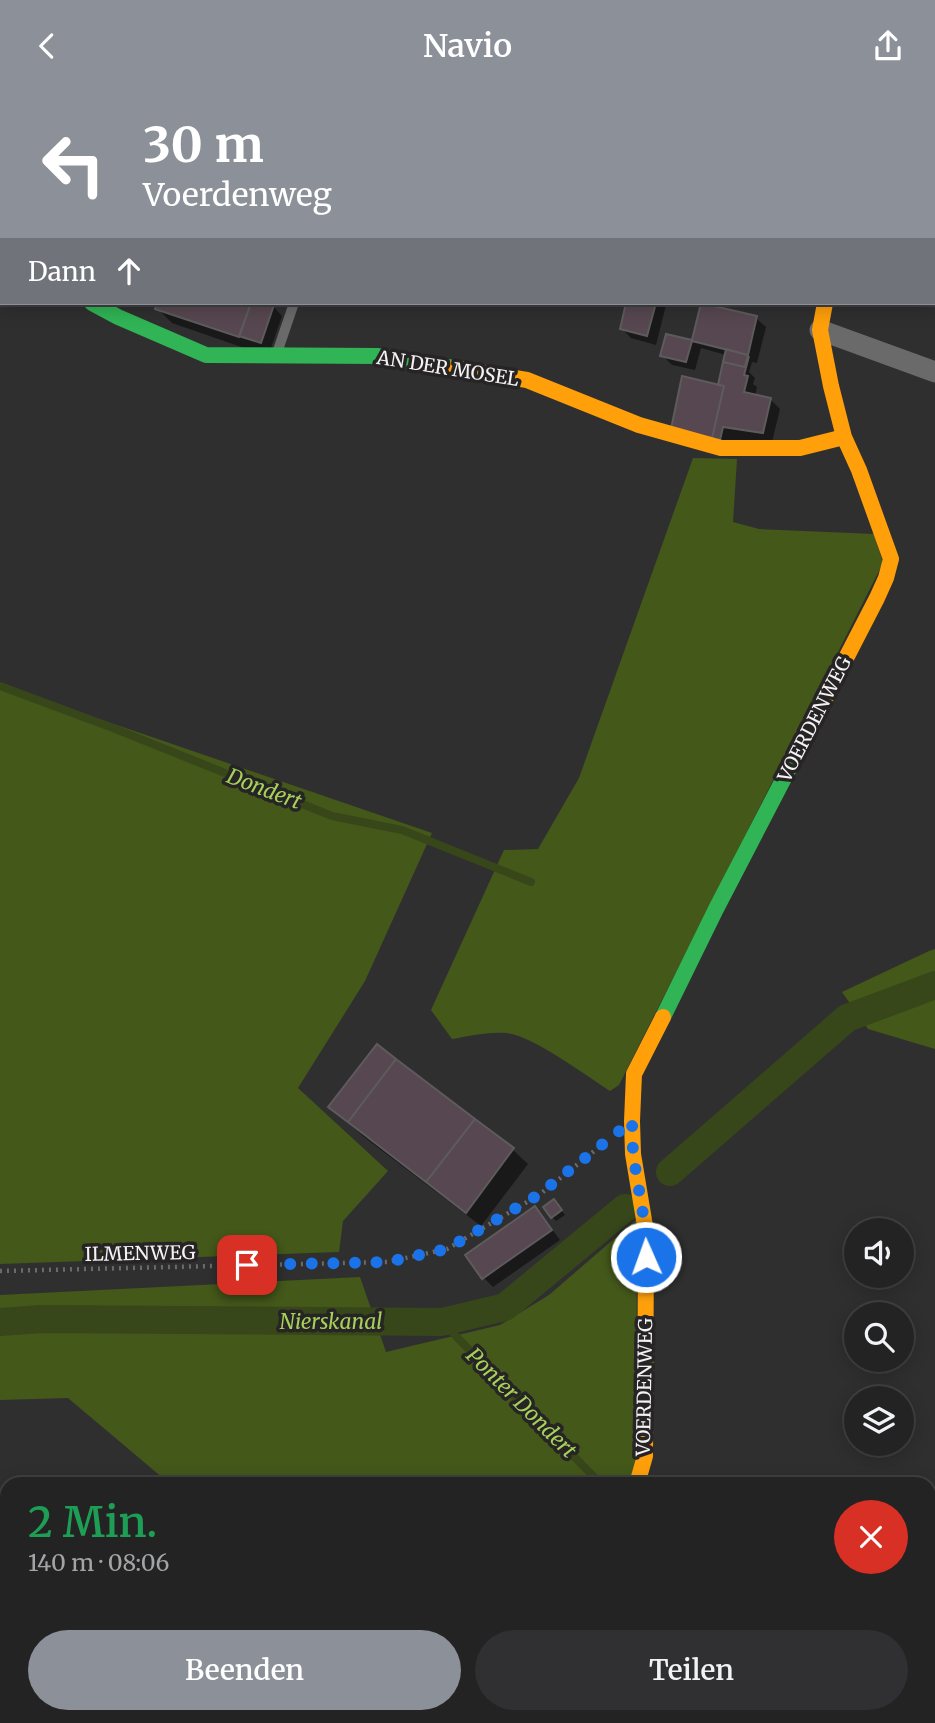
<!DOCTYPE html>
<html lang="de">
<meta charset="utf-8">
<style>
body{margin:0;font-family:Merriweather,serif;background:#302f31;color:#f1f3f6;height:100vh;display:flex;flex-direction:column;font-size:26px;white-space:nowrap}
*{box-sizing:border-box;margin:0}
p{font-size:23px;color:#a3a4a6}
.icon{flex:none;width:38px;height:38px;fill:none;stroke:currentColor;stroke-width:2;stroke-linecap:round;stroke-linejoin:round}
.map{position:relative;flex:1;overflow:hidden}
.details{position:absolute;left:0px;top:1386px;width:936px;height:247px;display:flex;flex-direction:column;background:#242324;border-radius:21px 21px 0 0;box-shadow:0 4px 18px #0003,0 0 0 2px #414041}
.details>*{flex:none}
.top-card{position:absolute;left:0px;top:0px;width:936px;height:214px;box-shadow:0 4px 18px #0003,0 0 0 2px #414041;background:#8c9099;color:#fff;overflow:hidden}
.tools{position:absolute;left:844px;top:1127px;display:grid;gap:14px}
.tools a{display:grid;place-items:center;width:70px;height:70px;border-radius:50%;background:#242324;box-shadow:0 4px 18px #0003,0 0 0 2px #414041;font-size:35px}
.pin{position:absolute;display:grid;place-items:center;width:60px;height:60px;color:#fff;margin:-30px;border-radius:14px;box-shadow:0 4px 10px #0006}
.me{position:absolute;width:77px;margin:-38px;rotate:358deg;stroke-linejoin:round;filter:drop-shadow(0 0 5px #0008)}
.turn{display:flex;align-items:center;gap:24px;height:147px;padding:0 28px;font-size:32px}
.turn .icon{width:91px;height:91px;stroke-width:2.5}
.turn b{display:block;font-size:49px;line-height:60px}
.then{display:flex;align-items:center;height:66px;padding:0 28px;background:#0003;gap:14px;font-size:26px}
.round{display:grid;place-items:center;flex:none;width:74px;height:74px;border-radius:37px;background:#302f31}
.overview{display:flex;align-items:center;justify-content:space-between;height:119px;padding:0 28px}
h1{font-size:42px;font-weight:600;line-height:52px;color:#1e9e55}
.cta{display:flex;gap:14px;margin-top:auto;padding:14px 28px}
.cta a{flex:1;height:80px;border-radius:42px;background:#8c9099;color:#fff;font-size:28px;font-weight:600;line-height:80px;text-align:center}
.cta a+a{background:#302f31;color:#f1f3f6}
header{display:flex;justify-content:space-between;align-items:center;height:91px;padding:0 28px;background:#8c9099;color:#fff;font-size:32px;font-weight:600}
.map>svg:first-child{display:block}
.green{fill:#44581a}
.shadow{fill:#0007}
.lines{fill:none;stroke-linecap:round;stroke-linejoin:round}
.stream{stroke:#37471a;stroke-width:8}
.canal{stroke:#37471a;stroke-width:28}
.building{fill:#574750;stroke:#5d5b5c;stroke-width:2}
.path{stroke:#6c6b6c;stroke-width:4.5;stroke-dasharray:2 5;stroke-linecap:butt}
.lane{stroke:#6a6a6a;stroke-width:10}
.street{stroke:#6a6a6a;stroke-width:21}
.fast{stroke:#30b455;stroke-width:16}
.slow{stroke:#ff9f0a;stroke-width:16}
.route{stroke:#1a73e8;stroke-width:12;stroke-dasharray:0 21.6}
.labels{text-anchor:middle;stroke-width:7;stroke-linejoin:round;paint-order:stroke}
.street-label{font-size:19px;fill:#f4f2f3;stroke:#272426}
.water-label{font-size:21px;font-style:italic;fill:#a6d159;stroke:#272426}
</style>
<header><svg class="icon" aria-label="back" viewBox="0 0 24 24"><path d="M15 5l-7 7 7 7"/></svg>Navio<svg class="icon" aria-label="share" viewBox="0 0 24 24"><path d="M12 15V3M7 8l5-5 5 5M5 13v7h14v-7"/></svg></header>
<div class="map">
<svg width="935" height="1632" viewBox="0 0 935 1632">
<rect width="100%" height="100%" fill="#302f30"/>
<path class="green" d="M693 367 737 368 733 431 759 438 874 443 883 472 619 994 610 1000C587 985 530 943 506 942 488 941 470 945 452 948L431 919 504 759 538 758 579 687Z
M0 594 432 742 365 890 298 997 388 1080 343 1130 339 1161 0 1173Z
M935 858V958L868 938 842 901 929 860Z
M637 1128 636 1393H170L68 1307 0 1309V1204L360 1186 386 1261 500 1234 549 1204Z
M602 1626H894L901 1632H601Z"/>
<path class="shadow" d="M796 0H841V2H796Z
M934 24 935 25V78H934Z
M159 212H262L273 215 282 225 270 260H253L172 232 157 217Z
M628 212H664L666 214 656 254 631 247 622 238Z
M703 214 756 227 766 236 757 272 752 271 749 281 755 287 753 293 757 296 755 305 771 309 780 318 772 351 683 347 719 296 726 264 701 257 695 279 672 274 662 264 691 251 693 252Z
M377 956 513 1059 528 1073 481 1135 364 1046 331 1016Z
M558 1115 565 1124 556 1130 552 1126Z
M535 1117 544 1127 560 1149 493 1196 484 1187Z
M363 1626H374L369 1631Z
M483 1626H547L548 1627 543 1632H480L485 1628Z"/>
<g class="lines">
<path class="stream" d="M0 595 113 637 332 725 402 739 531 791
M442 1231 601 1393
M875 1626 883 1632"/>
<path class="canal" d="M670 1081 847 927 935 894
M0 1231 41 1228 442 1231 505 1216 625 1117"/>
</g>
<path class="building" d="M794 0H822V2H794Z
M157 212H251L239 246 155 218Z
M251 212H268L274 214 261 252 239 245Z
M626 212H656L647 245 620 238Z
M701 212 757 225 748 264 692 250 686 271 660 265 666 243 692 249Z
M726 258 748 264 745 276 723 271Z
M749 265 744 284 748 285 744 301 771 307 763 342 723 336 720 349 712 347 724 295 718 294 723 271 745 276Z
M682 285 724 295 712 347 671 338Z
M377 953 396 968 348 1031 328 1016Z
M396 968 475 1028 426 1091 348 1031Z
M475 1028 514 1057 466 1122 426 1091Z
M554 1108 562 1119 551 1127 543 1116Z
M535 1115 552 1139 482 1188 465 1164Z
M480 1626H531L525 1632H478L482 1628Z"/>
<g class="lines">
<path class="path" d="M410 2 411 0
M0 1180 387 1171 447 1158 539 1104 607 1050
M600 1632V1626"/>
<path class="lane" d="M277 262 294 212"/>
<path class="street" d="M864 2V0
M0 160 2 161
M820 239 935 281
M399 1632 406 1626"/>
<path class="fast" d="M92 212 118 226 206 264 377 265 454 277
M663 926 716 818 809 639"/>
<path class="slow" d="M454 277 527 289 639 334 721 357H800L844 346
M809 639 877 507 886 487 891 468 859 379 844 346 831 295 820 239 825 212
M637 1393 645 1365 646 1141 633 1063 632 1030 634 983 663 926"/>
</g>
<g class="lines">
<path class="route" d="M247 1174 387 1171 447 1158 538 1104 632 1030 633 1063 646 1141V1166"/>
</g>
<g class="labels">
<g class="street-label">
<text transform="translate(448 277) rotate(9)" y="7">AN DER MOSEL</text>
<text transform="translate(814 628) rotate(-63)" y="7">VOERDENWEG</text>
<text transform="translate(140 1162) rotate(-1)" y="7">ILMENWEG</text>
<text transform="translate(644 1296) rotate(-89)" y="7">VOERDENWEG</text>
</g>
<g class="water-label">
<text transform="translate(264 698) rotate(21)" y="7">Dondert</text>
<text x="331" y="1238">Nierskanal</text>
<text transform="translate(521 1312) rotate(45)" y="7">Ponter Dondert</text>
</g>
</g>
</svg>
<div class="tools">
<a><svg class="icon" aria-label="sound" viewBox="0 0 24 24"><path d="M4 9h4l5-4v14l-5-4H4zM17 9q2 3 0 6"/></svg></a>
<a><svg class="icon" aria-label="search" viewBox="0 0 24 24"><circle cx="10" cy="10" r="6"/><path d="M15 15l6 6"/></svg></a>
<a><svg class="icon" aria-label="layers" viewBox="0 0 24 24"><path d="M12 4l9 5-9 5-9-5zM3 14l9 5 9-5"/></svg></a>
</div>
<div class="pin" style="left:247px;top:1174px;background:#d93025"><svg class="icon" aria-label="arrive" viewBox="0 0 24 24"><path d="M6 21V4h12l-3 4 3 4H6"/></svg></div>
<svg class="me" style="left:646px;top:1166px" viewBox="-20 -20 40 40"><circle r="17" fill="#1a73e8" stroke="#fff" stroke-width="3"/><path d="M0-11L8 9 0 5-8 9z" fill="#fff"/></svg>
<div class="top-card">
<div class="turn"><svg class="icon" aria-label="left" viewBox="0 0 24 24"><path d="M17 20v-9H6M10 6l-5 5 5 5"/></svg><div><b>30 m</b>Voerdenweg</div></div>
<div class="then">Dann<svg class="icon" aria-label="ahead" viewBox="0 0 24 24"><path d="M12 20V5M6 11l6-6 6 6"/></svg></div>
</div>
<section class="details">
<div class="overview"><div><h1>2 Min.</h1><p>140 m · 08:06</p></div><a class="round" style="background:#d93025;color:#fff"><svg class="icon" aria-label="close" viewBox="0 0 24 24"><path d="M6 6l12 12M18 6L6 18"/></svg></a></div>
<div class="cta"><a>Beenden</a><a>Teilen</a></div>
</section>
</div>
